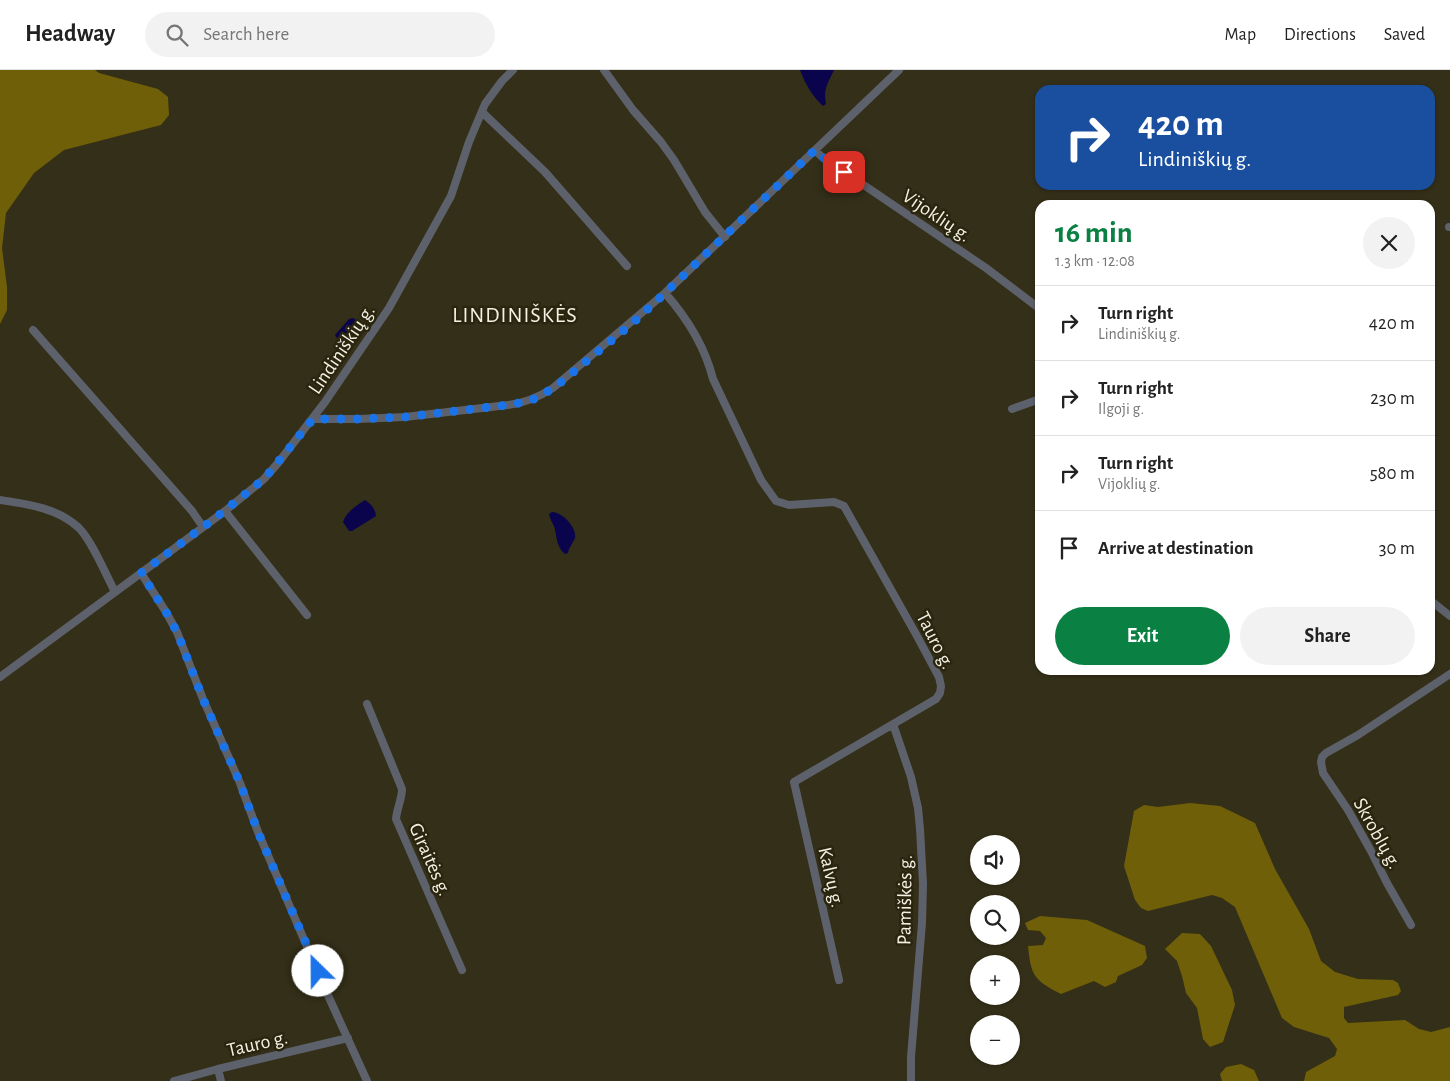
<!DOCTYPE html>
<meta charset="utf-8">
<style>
body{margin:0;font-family:"Alegreya Sans",sans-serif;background:#f2f2f2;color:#222;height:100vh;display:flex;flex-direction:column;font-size:19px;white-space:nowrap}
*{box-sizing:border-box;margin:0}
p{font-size:16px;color:#767676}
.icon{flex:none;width:28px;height:28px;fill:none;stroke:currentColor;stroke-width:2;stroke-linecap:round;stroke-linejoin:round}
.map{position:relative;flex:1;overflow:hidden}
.details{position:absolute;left:1035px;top:130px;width:400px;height:475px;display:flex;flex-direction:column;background:#fff;border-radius:15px;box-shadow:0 1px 4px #0004}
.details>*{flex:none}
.top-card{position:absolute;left:1035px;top:15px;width:400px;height:105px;border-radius:15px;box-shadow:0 1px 4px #0004;background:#1a4fa0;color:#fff;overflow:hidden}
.fabs{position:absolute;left:970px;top:765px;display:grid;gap:10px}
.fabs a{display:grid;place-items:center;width:50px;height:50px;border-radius:50%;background:#fff;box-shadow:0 1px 4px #0004;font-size:25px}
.pin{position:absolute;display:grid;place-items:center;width:42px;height:42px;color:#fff;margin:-21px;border-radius:10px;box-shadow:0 2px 8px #0006}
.me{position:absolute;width:55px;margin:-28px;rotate:337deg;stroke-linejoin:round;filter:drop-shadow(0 0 4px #0008)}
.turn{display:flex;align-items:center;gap:18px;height:105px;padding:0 20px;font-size:22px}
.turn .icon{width:65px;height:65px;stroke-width:2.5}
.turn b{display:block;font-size:35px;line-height:42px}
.round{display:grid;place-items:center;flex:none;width:52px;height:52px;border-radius:26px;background:#f2f2f2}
.overview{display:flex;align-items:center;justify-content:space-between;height:85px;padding:0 20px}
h1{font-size:30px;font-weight:600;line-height:38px;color:#0b8043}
.action{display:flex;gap:10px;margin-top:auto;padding:10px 20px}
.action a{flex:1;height:58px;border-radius:30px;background:#0b8043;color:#fff;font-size:20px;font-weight:600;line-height:58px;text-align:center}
.action a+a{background:#f2f2f2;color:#222}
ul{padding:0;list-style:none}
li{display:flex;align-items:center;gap:15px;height:75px;padding:0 20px;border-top:1px solid #e0e0e0}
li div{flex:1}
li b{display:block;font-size:19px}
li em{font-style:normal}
header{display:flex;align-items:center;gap:30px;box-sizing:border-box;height:70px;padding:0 25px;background:#fff;border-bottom:1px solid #e0e0e0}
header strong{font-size:24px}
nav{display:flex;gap:28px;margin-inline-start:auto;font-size:18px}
.search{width:350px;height:45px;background:#f2f2f2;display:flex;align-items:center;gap:12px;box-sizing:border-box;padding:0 18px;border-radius:28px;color:#767676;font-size:19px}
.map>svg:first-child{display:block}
.forest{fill:#6f5f08}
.water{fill:#09044c}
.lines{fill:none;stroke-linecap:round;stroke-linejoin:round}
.minor{stroke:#5d616b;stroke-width:8}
.route{stroke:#1a73e8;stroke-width:9;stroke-dasharray:0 16.2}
.labels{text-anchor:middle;stroke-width:5;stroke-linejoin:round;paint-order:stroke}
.street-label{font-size:20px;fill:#f4f1e3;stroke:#2a250f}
.quarter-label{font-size:22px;letter-spacing:1px;fill:#f4f1e3;stroke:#2a250f}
</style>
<header>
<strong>Headway</strong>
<div class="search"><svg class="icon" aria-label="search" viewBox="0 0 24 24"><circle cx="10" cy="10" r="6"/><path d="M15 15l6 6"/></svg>Search here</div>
<nav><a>Map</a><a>Directions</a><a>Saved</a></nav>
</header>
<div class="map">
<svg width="1450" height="1011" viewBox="0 0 1450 1011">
<rect width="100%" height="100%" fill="#342f18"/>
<path class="forest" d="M0 0H95L99 3 158 19 168 27 169 45 161 55 64 80 34 103 6 143 2 178 7 217V240L0 254Z
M1190 733 1220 736 1255 753 1275 799 1309 859 1321 891 1335 902 1358 909 1393 910 1398 913 1401 921 1398 925 1344 937V948L1348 953 1405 950 1419 959 1431 962 1450 957V1011H1304L1306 1002 1335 986 1337 979 1329 968 1294 957 1282 948 1235 837 1222 828 1212 825 1148 841 1141 838 1135 830 1124 796 1134 741 1144 735 1158 737Z
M1040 846 1087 850 1145 876 1147 888 1142 895 1118 906 1116 912 1105 917 1094 911 1061 924C1034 910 1031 906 1028 876L1043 875 1046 868 1040 861 1028 860 1025 853Z
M1182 863 1200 864 1211 876 1232 920 1235 935 1223 972 1210 977 1203 969 1197 938 1186 923 1182 906 1177 891 1165 879Z
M1241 994 1254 1000 1259 1011H1222L1220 1004 1226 997Z"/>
<path class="water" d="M800 0H834C828 13 823 19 826 34L823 36C812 26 805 13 800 0Z
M353 248 356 250 360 254 345 271H341L336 267 335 265 349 249Z
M365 430C371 434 375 438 376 446L352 461H349L343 452C346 442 356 436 365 430Z
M552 442C562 442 577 457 575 468 573 473 569 477 568 483L565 484C556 477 557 466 554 456 552 452 550 449 549 444Z"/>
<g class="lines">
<path class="minor" d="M604 0 633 40 661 72 674 90 705 142 725 167
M482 42 545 102 627 196
M815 80 821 86 986 198 1040 239
M1449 157H1450
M665 223C687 248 705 277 713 309L761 410 776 431 789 435 834 432 844 436 917 566 939 607 941 616 940 623 936 629 794 712 839 910
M33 260 192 441 203 457
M1012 339 1040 329
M313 349H358L405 347 508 335C526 333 539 327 553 318L665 223 899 0
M0 430C27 434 58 438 79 458 92 471 106 505 115 522
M225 441 307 545
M141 503 166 542 177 562 203 629 240 713 258 762 326 921 367 1011
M1430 530 1450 546
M0 607 225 441 264 409 278 393 325 332 389 238 451 126 469 72 485 34 502 11 513 0
M367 634 402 719C402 729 397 738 396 749L462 900
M893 654 911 707 918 738 920 759 923 814 922 853 911 987V1011
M1411 855 1387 813 1371 781 1348 740 1323 703 1321 692 1322 687 1326 683 1358 665 1450 604
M218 999 221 1011
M174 1011 218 999 348 968"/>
</g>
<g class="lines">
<path class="route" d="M318 901 258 762 240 713 203 629 177 562 166 542 141 503 214 449 264 409 313 349H358L405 347 508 335 530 331 554 318 635 251 665 223 815 80 821 86 844 102"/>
</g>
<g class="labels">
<g class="street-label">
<text transform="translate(937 145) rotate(34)" y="7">Vijoklių g.</text>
<text transform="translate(341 279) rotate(-56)" y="7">Lindiniškių g.</text>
<text transform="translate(936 570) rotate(63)" y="7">Tauro g.</text>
<text transform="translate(1378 763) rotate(61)" y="7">Skroblų g.</text>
<text transform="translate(431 789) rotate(66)" y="7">Giraitės g.</text>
<text transform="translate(832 807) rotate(77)" y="7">Kalvų g.</text>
<text transform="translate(904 830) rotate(-89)" y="7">Pamiškės g.</text>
<text transform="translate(257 973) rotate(-13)" y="7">Tauro g.</text>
</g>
<g class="quarter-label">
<text x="515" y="252">LINDINIŠKĖS</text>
</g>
</g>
</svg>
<div class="fabs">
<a><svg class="icon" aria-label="sound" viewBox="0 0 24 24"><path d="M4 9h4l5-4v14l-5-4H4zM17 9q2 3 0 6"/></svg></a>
<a><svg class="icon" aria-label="search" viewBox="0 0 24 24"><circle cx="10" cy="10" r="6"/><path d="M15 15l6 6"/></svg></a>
<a>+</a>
<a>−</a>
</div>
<div class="pin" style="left:844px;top:102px;background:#d93025"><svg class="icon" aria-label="arrive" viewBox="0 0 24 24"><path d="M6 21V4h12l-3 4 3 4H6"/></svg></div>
<svg class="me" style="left:318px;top:901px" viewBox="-20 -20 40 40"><circle r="19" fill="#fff"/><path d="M0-13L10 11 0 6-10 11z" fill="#1a73e8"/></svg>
<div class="top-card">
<div class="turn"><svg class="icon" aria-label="right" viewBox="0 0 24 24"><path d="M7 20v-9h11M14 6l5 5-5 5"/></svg><div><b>420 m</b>Lindiniškių g.</div></div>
</div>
<section class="details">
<div class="overview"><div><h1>16 min</h1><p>1.3 km · 12:08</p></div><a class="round"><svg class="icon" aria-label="close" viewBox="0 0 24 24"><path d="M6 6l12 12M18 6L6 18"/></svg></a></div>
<ul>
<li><svg class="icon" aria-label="right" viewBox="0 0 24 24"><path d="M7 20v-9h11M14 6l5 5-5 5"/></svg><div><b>Turn right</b><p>Lindiniškių g.</p></div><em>420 m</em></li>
<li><svg class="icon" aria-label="right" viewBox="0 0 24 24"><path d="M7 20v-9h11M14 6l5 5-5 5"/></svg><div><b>Turn right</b><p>Ilgoji g.</p></div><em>230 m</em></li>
<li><svg class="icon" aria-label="right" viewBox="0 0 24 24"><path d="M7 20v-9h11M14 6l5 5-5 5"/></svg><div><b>Turn right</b><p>Vijoklių g.</p></div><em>580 m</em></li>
<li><svg class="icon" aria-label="arrive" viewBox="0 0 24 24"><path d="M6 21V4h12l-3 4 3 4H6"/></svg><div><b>Arrive at destination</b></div><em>30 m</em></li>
</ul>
<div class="action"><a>Exit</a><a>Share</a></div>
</section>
</div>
